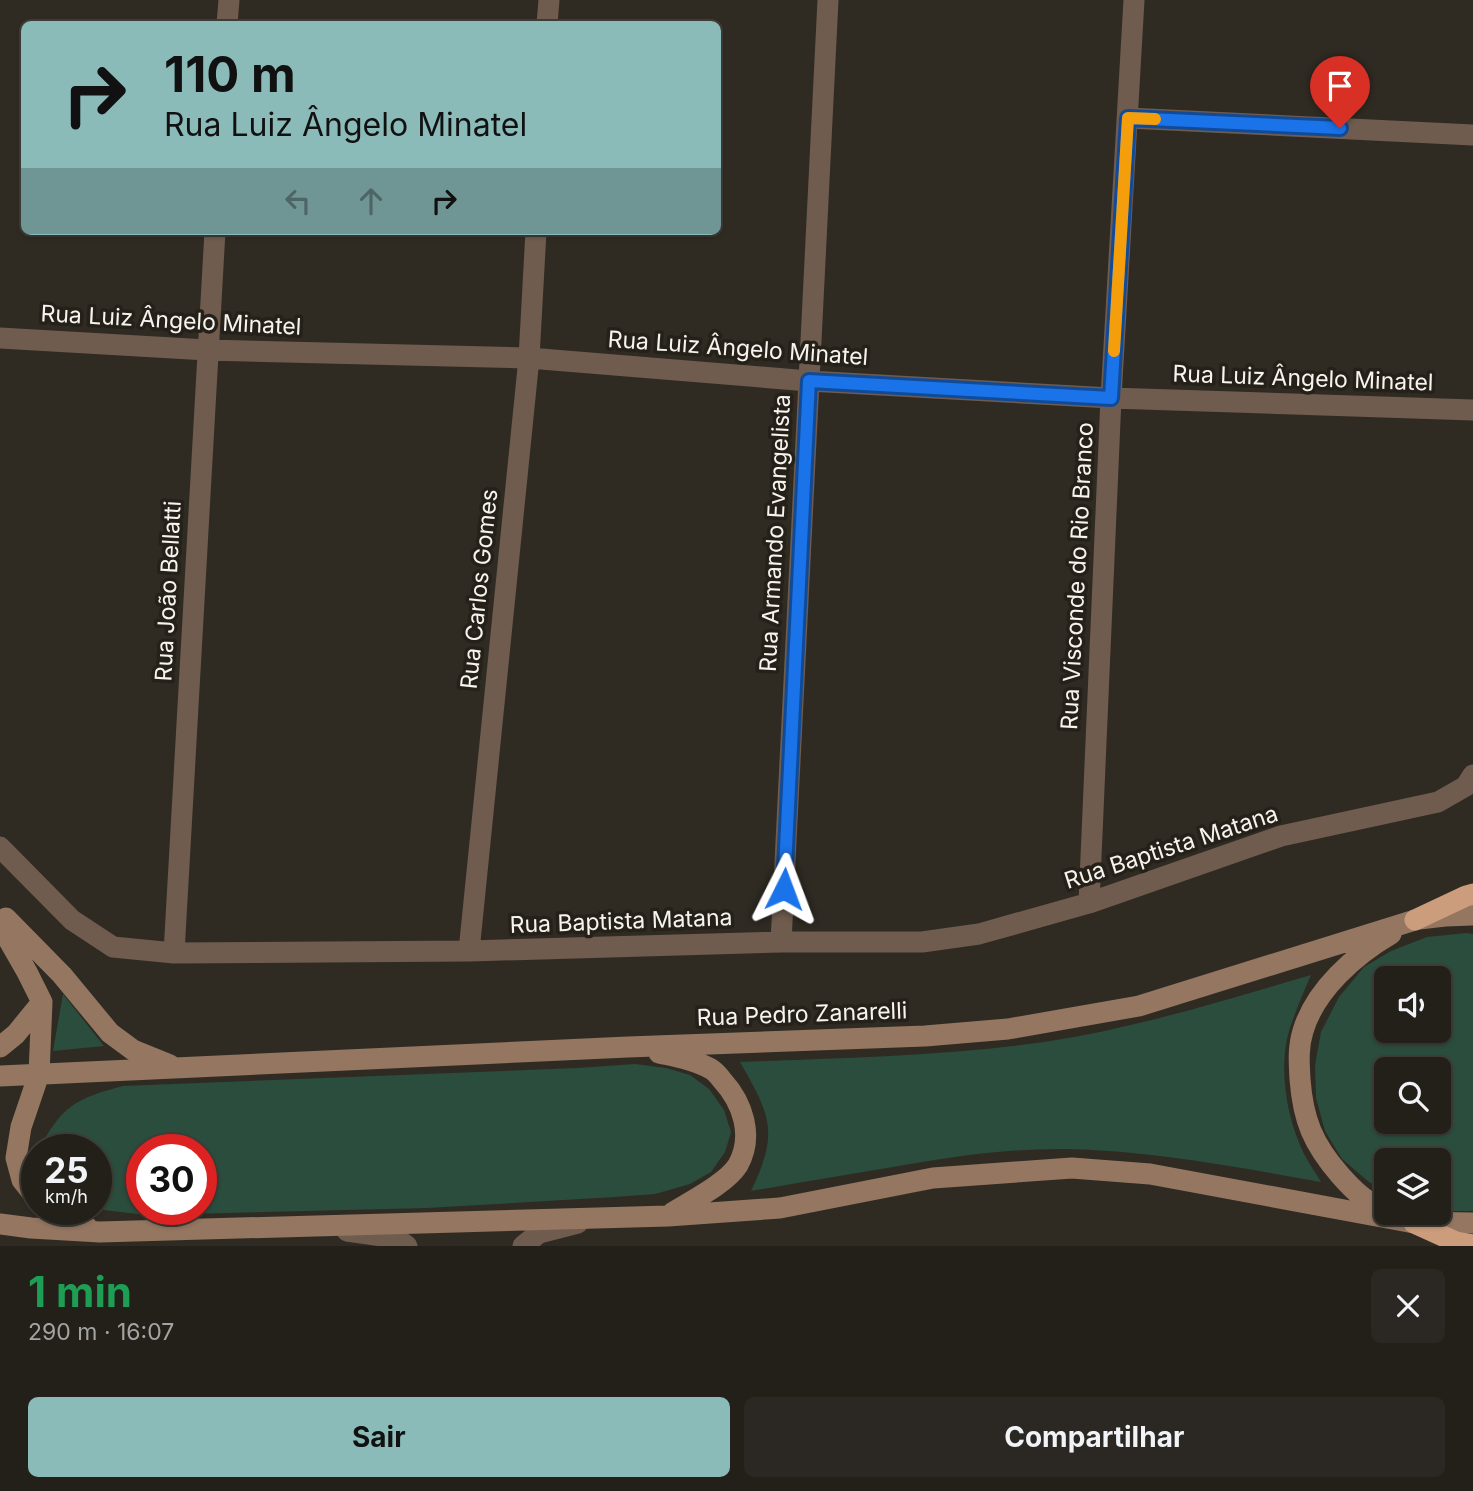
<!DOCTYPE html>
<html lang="pt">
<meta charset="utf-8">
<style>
body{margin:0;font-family:Inter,sans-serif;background:#2b2823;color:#f1f3f6;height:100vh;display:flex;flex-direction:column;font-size:26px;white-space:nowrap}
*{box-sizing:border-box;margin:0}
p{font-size:23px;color:#a3a3a2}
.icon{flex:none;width:38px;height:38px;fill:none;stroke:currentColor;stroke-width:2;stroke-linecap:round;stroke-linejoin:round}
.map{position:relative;height:1246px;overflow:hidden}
.sheet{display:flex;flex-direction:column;background:#23201a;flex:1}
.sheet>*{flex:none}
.guide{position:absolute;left:21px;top:21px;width:700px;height:214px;border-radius:10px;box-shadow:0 2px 5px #0004,0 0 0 2px #403e39;background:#8bbbb9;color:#111;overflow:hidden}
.controls{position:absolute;left:1374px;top:966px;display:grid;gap:14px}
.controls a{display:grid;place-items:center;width:77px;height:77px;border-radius:10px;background:#23201a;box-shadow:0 2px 5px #0004,0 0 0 2px #403e39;font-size:35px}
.speed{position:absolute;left:21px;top:1134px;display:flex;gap:14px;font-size:35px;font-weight:700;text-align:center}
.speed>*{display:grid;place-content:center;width:91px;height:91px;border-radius:50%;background:#23201a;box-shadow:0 2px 5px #0004,0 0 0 2px #403e39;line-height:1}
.speed small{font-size:18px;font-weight:400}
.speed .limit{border:10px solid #d22;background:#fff;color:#111}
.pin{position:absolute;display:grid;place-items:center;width:60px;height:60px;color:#fff;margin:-72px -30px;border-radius:50% 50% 50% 0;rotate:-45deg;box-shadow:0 0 7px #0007}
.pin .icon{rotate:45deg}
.me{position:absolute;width:77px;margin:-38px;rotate:3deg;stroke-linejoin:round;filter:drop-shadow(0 0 5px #0008)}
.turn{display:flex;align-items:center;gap:24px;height:147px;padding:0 28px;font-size:32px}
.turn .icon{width:91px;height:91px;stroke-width:2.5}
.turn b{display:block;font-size:49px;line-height:60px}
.lanes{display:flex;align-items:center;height:66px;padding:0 28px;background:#0003;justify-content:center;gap:35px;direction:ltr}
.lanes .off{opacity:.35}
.round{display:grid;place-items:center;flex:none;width:74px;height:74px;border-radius:10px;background:#2b2823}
.headline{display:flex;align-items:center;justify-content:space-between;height:119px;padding:0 28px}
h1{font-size:42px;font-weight:700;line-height:52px;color:#1e9e55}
.button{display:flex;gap:14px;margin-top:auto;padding:14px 28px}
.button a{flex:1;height:80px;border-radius:10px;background:#8bbbb9;color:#111;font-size:28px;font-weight:700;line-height:80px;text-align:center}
.button a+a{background:#2b2823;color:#f1f3f6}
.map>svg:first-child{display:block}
.green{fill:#2b4d3d;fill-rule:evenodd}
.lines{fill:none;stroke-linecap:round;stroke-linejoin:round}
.street{stroke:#6f5c4e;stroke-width:21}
.secondary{stroke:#947661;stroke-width:21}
.highway{stroke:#cb9d7c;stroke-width:21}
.route-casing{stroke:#114b97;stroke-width:18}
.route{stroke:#1a73e8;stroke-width:12}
.slow{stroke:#f59e0b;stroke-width:12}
.labels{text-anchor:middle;stroke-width:7;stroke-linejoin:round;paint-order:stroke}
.street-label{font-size:23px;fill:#f7f4ef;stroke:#252119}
</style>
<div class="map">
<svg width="1473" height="1246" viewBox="0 0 1473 1246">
<rect width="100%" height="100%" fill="#2f2b23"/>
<path class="green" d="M1467 933 1473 934V1211H1441L1439 1210 1438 1160H1386V1191L1369 1182 1342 1159 1325 1131 1316 1098 1315 1065 1321 1032 1339 997 1364 967 1391 951 1427 937ZM1438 978V1031H1386V978ZM1438 1069V1122H1386V1069Z
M1311 975C1303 994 1295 1012 1289 1031 1278 1069 1287 1119 1304 1154 1309 1164 1316 1173 1321 1182 1237 1167 1153 1151 1068 1149 1009 1148 950 1157 893 1167 845 1175 798 1183 751 1191 779 1133 771 1116 740 1062 839 1058 939 1056 1037 1043 1130 1030 1221 1001 1311 975Z
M63 994 104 1046 53 1051Z
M635 1064 666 1068 690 1075 709 1089 724 1110 731 1132 725 1152 711 1172 690 1184 655 1194 615 1197 427 1208 146 1215 95 1209H96V1150H39C61 1106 77 1098 123 1086L578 1068ZM142 1150H201V1209H142Z"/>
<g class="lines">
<path class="street" d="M227 24 229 0
M547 24 549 0
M1128 118 1473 135
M0 338 207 350 529 358 809 381 1111 398 1473 410
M0 847 72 920 113 947 174 953 469 951 781 942H922L979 934 1089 903 1281 836 1438 802 1466 786 1473 775
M1089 903 1111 398 1134 0
M781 942 828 0
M469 951 529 358 536 231
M174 953 215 231
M347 1231 396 1238 407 1246
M523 1246 539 1233 578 1223"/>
<path class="secondary" d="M6 918 62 975 110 1033 133 1050 170 1065
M1419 919 1445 916 1473 915
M0 925 27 972 42 1002 39 1074 21 1127 16 1158 22 1180 37 1199
M0 1047 16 1034 42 1002
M659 1053C677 1057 695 1060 711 1069 716 1072 719 1076 722 1080 743 1103 754 1136 738 1165 727 1183 691 1201 672 1213
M0 1076 628 1047 925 1036 1008 1029 1139 1006 1415 920
M51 1209 87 1227
M1386 1211C1367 1203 1354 1191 1340 1175 1313 1144 1303 1120 1300 1079 1299 1062 1298 1047 1303 1031 1315 990 1355 955 1391 934
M1412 1222 1473 1223
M0 1224 31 1228 100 1232 668 1216 780 1208 933 1178 1072 1168 1150 1174 1414 1223"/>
<path class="highway" d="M1415 920 1466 896 1473 894
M1414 1223 1456 1242 1473 1245"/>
</g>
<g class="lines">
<g class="route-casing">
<path id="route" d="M784 889 809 381 1111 398 1128 118 1340 128"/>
</g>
<use href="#route" class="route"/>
<path class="slow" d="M1114 351 1128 118 1155 119"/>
</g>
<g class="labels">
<g class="street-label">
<text transform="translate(171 320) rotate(3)" y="8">Rua Luiz Ângelo Minatel</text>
<text transform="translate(738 348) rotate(4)" y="8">Rua Luiz Ângelo Minatel</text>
<text transform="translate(1303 378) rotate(2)" y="8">Rua Luiz Ângelo Minatel</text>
<text transform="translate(775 533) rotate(-87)" y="8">Rua Armando Evangelista</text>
<text transform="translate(1077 576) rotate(-87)" y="8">Rua Visconde do Rio Branco</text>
<text transform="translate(479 589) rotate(-84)" y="8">Rua Carlos Gomes</text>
<text transform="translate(168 591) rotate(-87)" y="8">Rua João Bellatti</text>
<text transform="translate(1171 847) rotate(-18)" y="8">Rua Baptista Matana</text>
<text transform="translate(621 921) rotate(-2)" y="8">Rua Baptista Matana</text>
<text transform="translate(802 1014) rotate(-2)" y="8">Rua Pedro Zanarelli</text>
</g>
</g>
</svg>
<div class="controls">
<a><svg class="icon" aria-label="sound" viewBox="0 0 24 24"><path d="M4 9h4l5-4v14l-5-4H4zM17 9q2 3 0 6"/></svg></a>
<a><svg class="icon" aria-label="search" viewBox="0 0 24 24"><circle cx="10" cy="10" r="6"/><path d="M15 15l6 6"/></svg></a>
<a><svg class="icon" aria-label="layers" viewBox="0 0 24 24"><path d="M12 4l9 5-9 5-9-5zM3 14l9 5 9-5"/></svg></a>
</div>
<div class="speed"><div>25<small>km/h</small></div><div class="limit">30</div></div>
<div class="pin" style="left:1340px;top:128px;background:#d93025"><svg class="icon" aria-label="arrive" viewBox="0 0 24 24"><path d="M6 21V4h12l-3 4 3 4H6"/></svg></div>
<svg class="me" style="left:784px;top:889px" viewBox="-20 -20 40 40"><path d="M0-17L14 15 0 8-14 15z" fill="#1a73e8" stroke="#fff" stroke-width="4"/></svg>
<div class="guide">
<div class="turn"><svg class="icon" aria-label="right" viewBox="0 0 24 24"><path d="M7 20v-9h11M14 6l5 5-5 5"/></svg><div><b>110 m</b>Rua Luiz Ângelo Minatel</div></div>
<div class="lanes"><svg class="icon off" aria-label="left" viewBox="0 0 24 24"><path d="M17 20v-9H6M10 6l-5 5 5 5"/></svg><svg class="icon off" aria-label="ahead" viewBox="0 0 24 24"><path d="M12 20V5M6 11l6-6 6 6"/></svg><svg class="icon" aria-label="right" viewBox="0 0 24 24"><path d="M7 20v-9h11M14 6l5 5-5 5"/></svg></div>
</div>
</div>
<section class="sheet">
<div class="headline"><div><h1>1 min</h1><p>290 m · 16:07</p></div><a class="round"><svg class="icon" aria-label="close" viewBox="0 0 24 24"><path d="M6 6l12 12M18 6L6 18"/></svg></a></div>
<div class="button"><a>Sair</a><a>Compartilhar</a></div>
</section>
